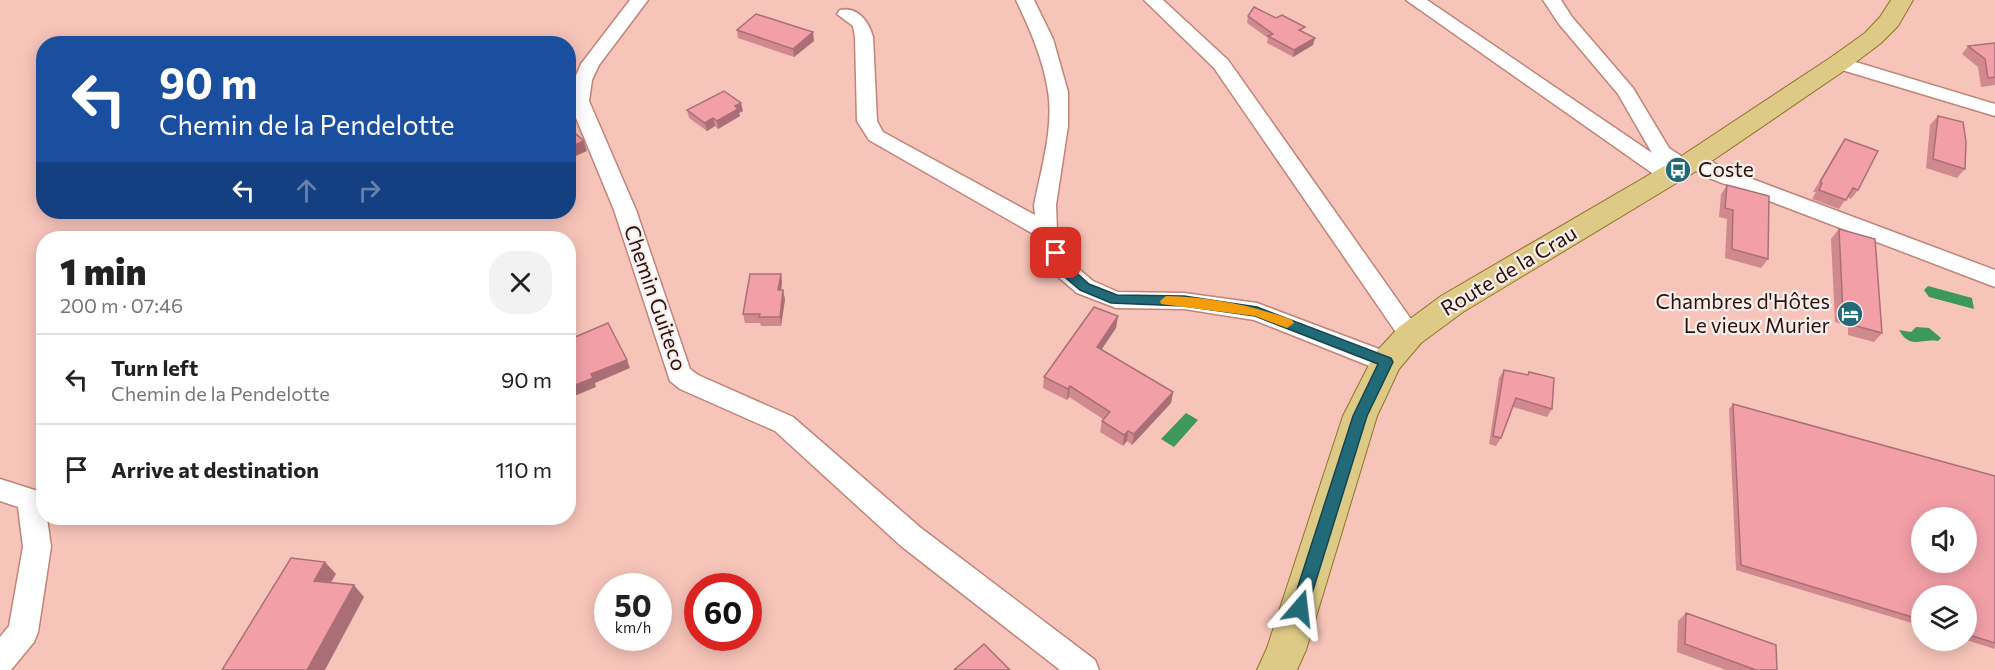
<!DOCTYPE html>
<meta charset="utf-8">
<style>
body{margin:0;font-family:Commissioner,sans-serif;background:#f2f2f2;color:#222;height:100vh;display:flex;flex-direction:column;font-size:22px;white-space:nowrap}
*{box-sizing:border-box;margin:0}
p{font-size:20px;color:#767676}
.icon{flex:none;width:33px;height:33px;fill:none;stroke:currentColor;stroke-width:2;stroke-linecap:round;stroke-linejoin:round}
.map{position:relative;flex:1;overflow:hidden}
.drawer{position:absolute;left:36px;top:231px;width:540px;height:294px;display:flex;flex-direction:column;background:#fff;border-radius:24px;box-shadow:0 3px 15px #0003}
.drawer>*{flex:none}
.top-card{position:absolute;left:36px;top:36px;width:540px;height:183px;border-radius:24px;box-shadow:0 3px 15px #0003;background:#1a4fa0;color:#fff;overflow:hidden}
.buttons{position:absolute;left:1911px;top:507px;display:grid;gap:12px}
.buttons a{display:grid;place-items:center;width:66px;height:66px;border-radius:50%;background:#fff;box-shadow:0 3px 15px #0003;font-size:30px}
.speed{position:absolute;left:594px;top:573px;display:flex;gap:12px;font-size:30px;font-weight:700;text-align:center}
.speed>*{display:grid;place-content:center;width:78px;height:78px;border-radius:50%;background:#fff;box-shadow:0 3px 15px #0003;line-height:1}
.speed small{font-size:15px;font-weight:400}
.speed .limit{border:9px solid #d22;background:#fff;color:#111}
.pin{position:absolute;display:grid;place-items:center;width:51px;height:51px;color:#fff;margin:-26px;border-radius:12px;box-shadow:0 3px 9px #0006}
.me{position:absolute;width:66px;margin:-33px;rotate:17deg;stroke-linejoin:round;filter:drop-shadow(0 0 4px #0008)}
.turn{display:flex;align-items:center;gap:21px;height:126px;padding:0 24px;font-size:27px}
.turn .icon{width:78px;height:78px;stroke-width:2.5}
.turn b{display:block;font-size:42px;line-height:51px}
.lanes{display:flex;align-items:center;height:57px;padding:0 24px;background:#0003;justify-content:center;gap:30px;direction:ltr}
.lanes .off{opacity:.35}
.round{display:grid;place-items:center;flex:none;width:63px;height:63px;border-radius:24px;background:#f2f2f2}
.overview{display:flex;align-items:center;justify-content:space-between;height:102px;padding:0 24px}
h1{font-size:36px;font-weight:800;line-height:45px}
ul{padding:0;list-style:none}
li{display:flex;align-items:center;gap:18px;height:90px;padding:0 24px;border-top:2px solid #e0e0e0}
li div{flex:1}
li b{display:block;font-size:22px}
li em{font-style:normal}
.map>svg:first-child{display:block}
.water{fill:#3c985c}
.lines{fill:none;stroke-linecap:round;stroke-linejoin:round}
.minor-casing{stroke:#c08478;stroke-width:3}
.major-casing{stroke:#907227;stroke-width:2}
.minor{fill:#fff;fill-rule:evenodd}
.major{fill:#ddca86;fill-rule:evenodd}
.wall{fill:#d18990}
.shaded-wall{fill:#aa6f76}
.building{fill:#f39fa8;stroke:#aa6f76;stroke-width:1.5;fill-rule:evenodd}
.route{fill:#226a77;stroke:#16454d;stroke-width:1.5}
.slow{fill:#f59e0b}
.labels{text-anchor:middle;stroke-width:4.5;stroke-linejoin:round;paint-order:stroke}
.poi-label{font-size:21px;fill:#29120e;stroke:#fdefec;text-anchor:start}
.street-label{font-size:21px;fill:#29120e;stroke:#fdefec}
</style>
<div class="map">
<svg width="1995" height="670" viewBox="0 0 1995 670">
<rect width="100%" height="100%" fill="#f7c4b9"/>
<path class="water" d="M1928 286 1972 298 1974 309 1929 297 1924 290Z
M1916 327 1929 328 1941 338 1938 341C1921 338 1910 350 1899 330L1911 332Z
M1186 413 1198 420 1174 447 1161 439Z"/>
<g class="lines">
<g class="minor-casing">
<path id="minor" d="M630 0H648L599 65 592 80 589 101 636 210 690 369 698 375 793 417 921 528 1095 660 1099 670H1060L901 546 775 431 680 389 670 381 614 210 569 101 574 80 581 64Z
M1016 0H1034L1053 39 1068 92V126L1056 205 1057 231 1074 265 1093 281 1118 292 1184 293 1257 303 1395 355 1398 362 1395 369 1386 371 1377 369 1254 320 1184 309 1116 308 1077 293 1057 276 1037 236 869 140 857 121 855 37 853 26 837 14 840 10C858 6 869 22 873 37L877 121 883 132 1035 215 1034 205C1041 169 1054 128 1048 91 1043 59 1030 29 1016 0Z
M1144 0H1163L1228 60 1418 329 1422 335 1418 341 1410 344 1402 341 1214 68Z
M1406 0H1427L1652 153 1618 94 1559 24 1543 0H1561L1572 17 1633 88 1669 148 1684 158C1697 150 1711 162 1723 168L1995 270V287L1709 178 1692 169 1683 174 1678 172 1679 175 1676 180 1669 182 1662 180Z
M1839 57 1995 104V116L1832 67 1830 63 1832 59Z
M0 479 41 492 44 498V518H47L51 547 38 632 34 642 11 670H0V637L9 626 23 547 18 507 0 501Z"/>
</g>
<g class="major-casing">
<path id="major" d="M1891 0H1913L1898 26 1881 43 1848 68 1703 167 1463 312 1421 343 1399 369 1377 416 1306 650 1297 670H1257L1267 648 1343 416 1375 353 1399 327 1441 296 1683 155 1830 58 1865 33 1880 17Z"/>
</g>
<use href="#minor" class="minor"/>
<use href="#major" class="major"/>
</g>
<path class="wall" d="M1248 16 1303 33 1313 45 1293 57 1267 43 1268 38 1247 23Z
M737 30 814 41 794 57 738 38Z
M1995 43V85L1981 87 1978 67 1962 54 1968 46Z
M687 110 743 111 739 113 740 116 718 129 715 126 707 131 689 118Z
M1938 116 1965 169 1957 178 1926 168 1930 125Z
M1845 139 1858 190 1851 199 1847 197 1839 209 1812 199 1816 192H1813L1839 148Z
M1727 185 1768 259 1761 268 1725 258 1727 219 1719 217 1721 194Z
M1839 229 1882 333 1874 342 1848 335V326L1835 322 1831 239Z
M781 274 782 282 781 290 785 299 781 326H761L760 323H745L743 314Z
M1118 316 1116 328 1101 349 1173 392 1171 403 1132 445 1127 441 1123 446 1100 432 1102 421 1103 419 1069 397 1067 400 1043 388 1044 377Z
M1504 370 1527 375 1529 372 1552 409 1547 417 1513 407 1501 438 1496 446 1489 444 1499 378Z
M1733 404 1995 476V649L1966 640V596H1922V626L1736 570 1729 409Z
M1686 613 1777 670H1726L1677 652 1678 621Z"/>
<path class="shaded-wall" d="M813 32 814 41 794 57 793 49Z
M1315 38 1313 45 1293 57 1294 50Z
M741 103 743 111 739 113 740 116 718 129 717 121 735 106Z
M713 118 715 126 707 131 705 123Z
M584 141 587 151 569 159 568 148Z
M781 274 782 282 780 299 778 290Z
M783 290 785 299 781 326 780 317Z
M1118 316 1116 328 1096 358 1097 347Z
M627 360 630 368 595 383 596 387 572 397 568 388 591 374Z
M1070 386 1069 397 1067 400 1068 389Z
M1173 392 1171 403 1132 445 1134 434Z
M1128 431 1127 441 1123 446 1124 435Z
M325 562 336 574 325 593 314 581Z
M354 585 364 597 325 670H307Z"/>
<path class="building" d="M1254 7 1276 18 1282 15 1305 27 1299 30 1315 38 1294 50 1268 36 1273 34 1248 16Z
M756 14 813 32 793 49 737 30Z
M1995 43V77L1988 78 1985 59 1968 46Z
M724 91 741 103 735 106 738 109 717 121 713 118 705 123 687 110Z
M1938 116 1963 122 1966 142 1965 169 1933 159Z
M568 127 584 141 568 148Z
M1845 139 1878 151 1858 190 1853 188 1846 200 1819 190 1822 183 1820 182Z
M1727 185 1769 196 1768 259 1732 249 1733 210 1725 208Z
M1839 229 1875 239 1882 333 1856 326V317L1843 313Z
M750 274H781L778 290H783L780 317H759L760 314H743Z
M1094 307 1118 316 1097 347 1173 392 1134 434 1128 431 1124 435 1102 421 1110 412 1070 386 1068 389 1044 377Z
M608 323 627 360 591 374 593 378 568 388V340Z
M1504 370 1528 375 1529 372 1554 378 1552 409 1516 398 1501 438 1493 436Z
M1733 404 1995 476V643L1966 634V596H1922V620L1741 565ZM1922 518H1966V562H1922Z
M291 558 325 562 314 581 354 585 307 670H222Z
M1686 613 1776 645 1777 670H1756L1685 644Z
M984 644 1010 670H954Z"/>
<path class="route" d="M1056 249 1061 250 1070 267 1089 284 1117 295 1184 296 1257 307 1391 358 1393 362 1367 416 1306 613 1300 615 1294 613 1291 608 1353 416 1378 364 1255 316 1184 306 1111 303 1080 290 1060 273 1050 253Z"/>
<path class="slow" d="M1166 296C1209 297 1252 305 1292 320L1294 323 1287 328 1255 316 1161 304 1160 301Z"/>
<defs>
<g id="bus-disc" transform="scale(1.35)"><circle r="9.5" fill="#226a77" stroke="#fdefec"/><path d="M-5-6H5V4H4V6H2V4H-2V6H-4V4H-5ZM-3.5-4V0h7V-4ZM-3.5 1.2v1.5H-2V1.2ZM2 1.2v1.5H3.5V1.2Z" fill="#fff"/></g>
<g id="hotel-disc" transform="scale(1.35)"><circle r="9.5" fill="#226a77" stroke="#fdefec"/><path d="M-6-4.5h1.5V1H6V5H4.5V3h-9V5H-6ZM-4 0a1.8 1.8 0 1 1 3.6 0ZM.5 0V-2.5h3Q6-2.5 6 0Z" fill="#fff"/></g>
</defs>
<g fill-rule="evenodd">
<use href="#bus-disc" x="1678" y="170"/>
<use href="#hotel-disc" x="1850" y="314"/>
</g>
<g class="labels">
<g class="poi-label">
<text x="1698" y="177">Coste</text>
<text x="1830" y="309" text-anchor="end">Chambres d'Hôtes<tspan x="1830" dy="24">Le vieux Murier</tspan></text>
</g>
<g class="street-label">
<text transform="translate(1509 271) rotate(-31)" y="7">Route de la Crau</text>
<text transform="translate(655 298) rotate(71)" y="7">Chemin Guiteco</text>
</g>
</g>
</svg>
<div class="buttons">
<a><svg class="icon" aria-label="sound" viewBox="0 0 24 24"><path d="M4 9h4l5-4v14l-5-4H4zM17 9q2 3 0 6"/></svg></a>
<a><svg class="icon" aria-label="layers" viewBox="0 0 24 24"><path d="M12 4l9 5-9 5-9-5zM3 14l9 5 9-5"/></svg></a>
</div>
<div class="speed"><div>50<small>km/h</small></div><div class="limit">60</div></div>
<div class="pin" style="left:1056px;top:253px;background:#d93025"><svg class="icon" aria-label="arrive" viewBox="0 0 24 24"><path d="M6 21V4h12l-3 4 3 4H6"/></svg></div>
<svg class="me" style="left:1300px;top:608px" viewBox="-20 -20 40 40"><path d="M0-17L14 15 0 8-14 15z" fill="#226a77" stroke="#fff" stroke-width="4"/></svg>
<div class="top-card">
<div class="turn"><svg class="icon" aria-label="left" viewBox="0 0 24 24"><path d="M17 20v-9H6M10 6l-5 5 5 5"/></svg><div><b>90 m</b>Chemin de la Pendelotte</div></div>
<div class="lanes"><svg class="icon" aria-label="left" viewBox="0 0 24 24"><path d="M17 20v-9H6M10 6l-5 5 5 5"/></svg><svg class="icon off" aria-label="ahead" viewBox="0 0 24 24"><path d="M12 20V5M6 11l6-6 6 6"/></svg><svg class="icon off" aria-label="right" viewBox="0 0 24 24"><path d="M7 20v-9h11M14 6l5 5-5 5"/></svg></div>
</div>
<section class="drawer">
<div class="overview"><div><h1>1 min</h1><p>200 m · 07:46</p></div><a class="round"><svg class="icon" aria-label="close" viewBox="0 0 24 24"><path d="M6 6l12 12M18 6L6 18"/></svg></a></div>
<ul>
<li><svg class="icon" aria-label="left" viewBox="0 0 24 24"><path d="M17 20v-9H6M10 6l-5 5 5 5"/></svg><div><b>Turn left</b><p>Chemin de la Pendelotte</p></div><em>90 m</em></li>
<li><svg class="icon" aria-label="arrive" viewBox="0 0 24 24"><path d="M6 21V4h12l-3 4 3 4H6"/></svg><div><b>Arrive at destination</b></div><em>110 m</em></li>
</ul>
</section>
</div>
